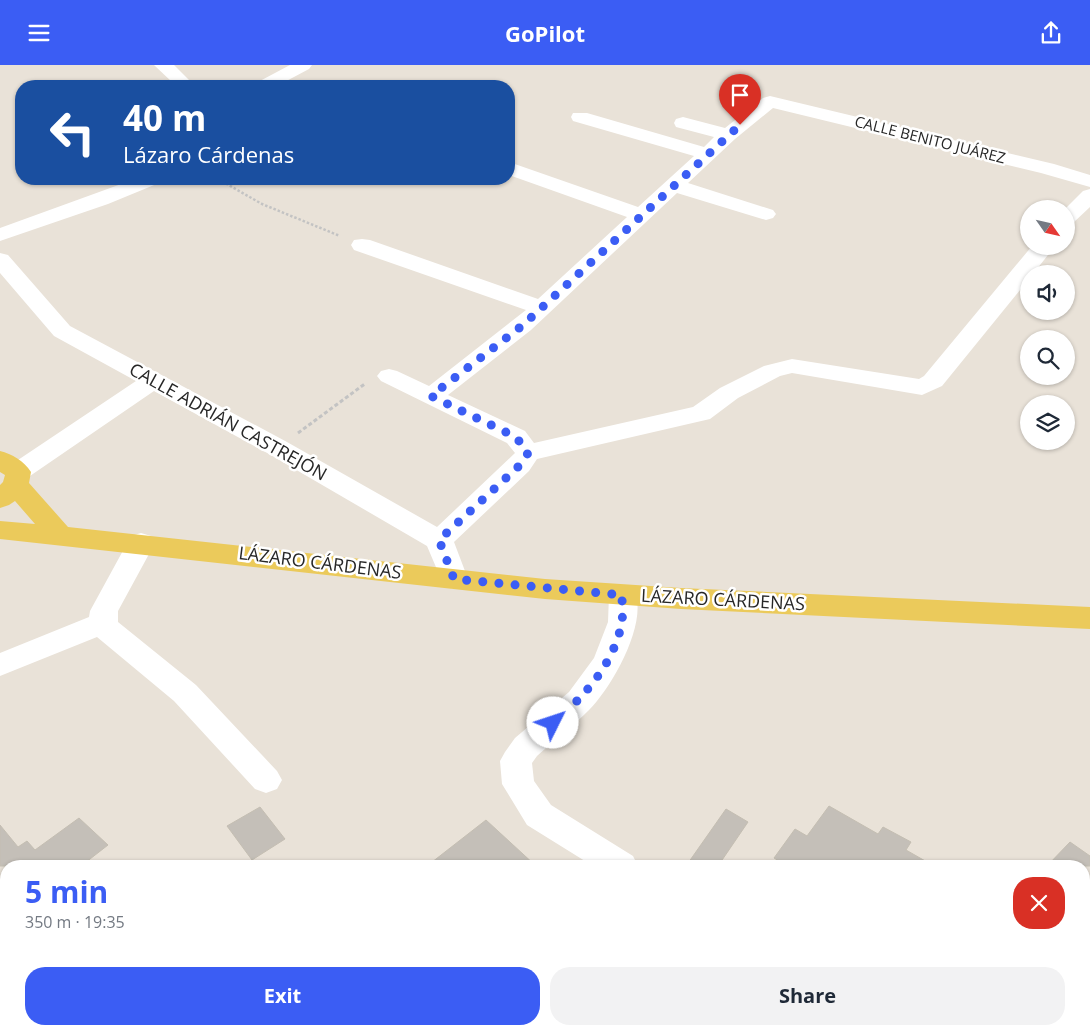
<!DOCTYPE html>
<meta charset="utf-8">
<style>
body{margin:0;font-family:"Open Sans",sans-serif;background:#f2f2f3;color:#1f2937;height:100vh;display:flex;flex-direction:column;font-size:19px;white-space:nowrap}
*{box-sizing:border-box;margin:0}
p{font-size:16px;color:#747a83}
.icon{flex:none;width:28px;height:28px;fill:none;stroke:currentColor;stroke-width:2;stroke-linecap:round;stroke-linejoin:round}
.map{position:relative;flex:1;overflow:hidden}
.panel{position:absolute;left:0px;top:795px;width:1090px;height:175px;display:flex;flex-direction:column;background:#fff;border-radius:20px 20px 0 0;box-shadow:0 1px 4px #0004}
.panel>*{flex:none}
.guide{position:absolute;left:15px;top:15px;width:500px;height:105px;border-radius:20px;box-shadow:0 1px 4px #0004;background:#1a4fa0;color:#fff;overflow:hidden}
.needle{width:32px;rotate:124deg}
.buttons{position:absolute;left:1020px;top:135px;display:grid;gap:10px}
.buttons a{display:grid;place-items:center;width:55px;height:55px;border-radius:50%;background:#fff;box-shadow:0 1px 4px #0004;font-size:25px}
.pin{position:absolute;display:grid;place-items:center;width:42px;height:42px;color:#fff;margin:-51px -21px;border-radius:50% 50% 50% 0;rotate:-45deg;box-shadow:0 0 5px #0007}
.pin .icon{rotate:45deg}
.me{position:absolute;width:55px;margin:-28px;rotate:49deg;stroke-linejoin:round;filter:drop-shadow(0 0 4px #0008)}
.turn{display:flex;align-items:center;gap:18px;height:105px;padding:0 25px;font-size:22px}
.turn .icon{width:65px;height:65px;stroke-width:2.5}
.turn b{display:block;font-size:35px;line-height:42px}
.round{display:grid;place-items:center;flex:none;width:52px;height:52px;border-radius:20px;background:#f2f2f3}
.summary{display:flex;align-items:center;justify-content:space-between;height:85px;padding:0 25px}
h1{font-size:30px;font-weight:700;line-height:38px;color:#3b5df4}
.action{display:flex;gap:10px;margin-top:auto;padding:10px 25px}
.action a{flex:1;height:58px;border-radius:20px;background:#3b5df4;color:#fff;font-size:20px;font-weight:700;line-height:58px;text-align:center}
.action a+a{background:#f2f2f3;color:#1f2937}
header{display:flex;justify-content:space-between;align-items:center;height:65px;padding:0 25px;background:#3b5df4;color:#fff;font-size:22px;font-weight:700}
.map>svg:first-child{display:block}
.building{fill:#c4bfb8;stroke:#c4beb2}
.lines{fill:none;stroke-linecap:round;stroke-linejoin:round}
.path-far1{stroke:#c3c3c3;stroke-width:2.5;stroke-dasharray:2.5 2;stroke-linecap:butt}
.path{stroke:#c3c3c3;stroke-width:3;stroke-dasharray:4 2.5;stroke-linecap:butt}
.minor{fill:#fff;fill-rule:evenodd}
.major{fill:#ebca5b;fill-rule:evenodd}
.route{stroke:#3b5df4;stroke-width:9;stroke-dasharray:0 16.2}
.labels{text-anchor:middle;stroke-width:5;stroke-linejoin:round;paint-order:stroke}
.far-street-label{font-size:15px;fill:#272727;stroke:#fff}
.street-label{font-size:18px;fill:#272727;stroke:#fff}
</style>
<header><svg class="icon" aria-label="menu" viewBox="0 0 24 24"><path d="M4 6h16M4 12h16M4 18h16"/></svg>GoPilot<svg class="icon" aria-label="share" viewBox="0 0 24 24"><path d="M12 15V3M7 8l5-5 5 5M5 13v7h14v-7"/></svg></header>
<div class="map">
<svg width="1090" height="970" viewBox="0 0 1090 970">
<rect width="100%" height="100%" fill="#e9e2d8"/>
<path class="building" d="M829 741 878 769 883 762 911 777 906 785 934 801H787L774 793 795 764 807 771Z
M260 742 285 774 252 795 227 761Z
M726 744 748 757 718 801H686Z
M79 753 108 780 81 801H0V760L18 782 27 776 35 785Z
M486 755 536 801H427Z
M1070 777 1090 791V801H1047Z"/>
<g class="lines">
<path class="path-far1" d="M218 114 262 139 340 171"/>
<path class="path" d="M298 368 366 318"/>
<path class="minor" d="M154 0H174L190 16 189 21H171L172 17Z
M290 0H312L309 4 277 21H255L258 17Z
M770 31 1054 99 1090 110V122L1041 108 773 43 735 74 688 118 773 145 776 149 773 153 766 155 759 153 677 128 531 265 448 330 525 366 534 378 693 342 720 323 764 301 792 294 919 314 924 311 1032 181H1055L1033 209H1029V214L942 321 922 330 792 308 780 311 738 333 710 354 537 394 529 406 454 477 468 514 464 521 454 524 444 521 427 481 269 389 154 326 27 413 18 416 9 413 5 407 9 401 136 316 54 271 0 208V188L8 190 70 261 287 377 437 462 515 388 507 378 381 316 377 311 381 306 389 304 397 306 429 321 526 245 354 185 351 180 354 175 362 174 370 175 538 234 627 152 509 110V97L638 142 694 91 573 56 571 52 573 48H587L704 82 714 72 676 62 674 58 676 54 683 52 725 63 763 33Z
M135 114H162L159 118 108 139 0 176V163Z
M1090 124V142L1073 158 1066 160 1065 144 1083 126Z
M141 468 151 471 155 478 118 546V557L196 620 277 706 282 715 277 724 266 728 255 724 174 636 97 572 0 611V588L89 552 90 546 131 471Z
M623 520 633 523C651 554 612 622 589 645 573 661 554 676 537 691L532 698 534 716 551 740 633 791 638 801H593L527 760 502 719 500 696 505 687 515 673 569 627 594 593 608 557 609 530 613 523Z
M451 964H492L489 970H448Z
M867 964H912L915 970H870Z"/>
<path class="major" d="M0 386C12 389 24 396 31 407L29 418 68 462 545 514 681 523 1090 542V564L681 544 545 534 0 474V456L35 459 15 436 9 440 0 443V420L3 417 5 410 0 407Z"/>
</g>
<g class="lines">
<path class="route" d="M553 658C584 632 614 599 622 557 623 549 622 539 622 530L454 514 439 475 520 400 528 388 516 372 431 331 523 260 740 60"/>
</g>
<g class="labels">
<g class="far-street-label">
<text transform="translate(930 75) rotate(14)" y="5">CALLE BENITO JUÁREZ</text>
</g>
<g class="street-label">
<text transform="translate(228 357) rotate(29)" y="6">CALLE ADRIÁN CASTREJÓN</text>
<text transform="translate(320 498) rotate(7)" y="6">LÁZARO CÁRDENAS</text>
<text transform="translate(723 535) rotate(3)" y="6">LÁZARO CÁRDENAS</text>
</g>
</g>
</svg>
<div class="buttons">
<a><svg class="needle" viewBox="-14 -14 28 28"><path d="M0-13l5 13h-10z" fill="#e53935"/><path d="M0 13l5-13h-10z" fill="#747a83"/></svg></a>
<a><svg class="icon" aria-label="sound" viewBox="0 0 24 24"><path d="M4 9h4l5-4v14l-5-4H4zM17 9q2 3 0 6"/></svg></a>
<a><svg class="icon" aria-label="search" viewBox="0 0 24 24"><circle cx="10" cy="10" r="6"/><path d="M15 15l6 6"/></svg></a>
<a><svg class="icon" aria-label="layers" viewBox="0 0 24 24"><path d="M12 4l9 5-9 5-9-5zM3 14l9 5 9-5"/></svg></a>
</div>
<div class="pin" style="left:740px;top:60px;background:#d93025"><svg class="icon" aria-label="arrive" viewBox="0 0 24 24"><path d="M6 21V4h12l-3 4 3 4H6"/></svg></div>
<svg class="me" style="left:553px;top:658px" viewBox="-20 -20 40 40"><circle r="19" fill="#fff"/><path d="M0-13L10 11 0 6-10 11z" fill="#3b5df4"/></svg>
<div class="guide">
<div class="turn"><svg class="icon" aria-label="left" viewBox="0 0 24 24"><path d="M17 20v-9H6M10 6l-5 5 5 5"/></svg><div><b>40 m</b>Lázaro Cárdenas</div></div>
</div>
<section class="panel">
<div class="summary"><div><h1>5 min</h1><p>350 m · 19:35</p></div><a class="round" style="background:#d93025;color:#fff"><svg class="icon" aria-label="close" viewBox="0 0 24 24"><path d="M6 6l12 12M18 6L6 18"/></svg></a></div>
<div class="action"><a>Exit</a><a>Share</a></div>
</section>
</div>
